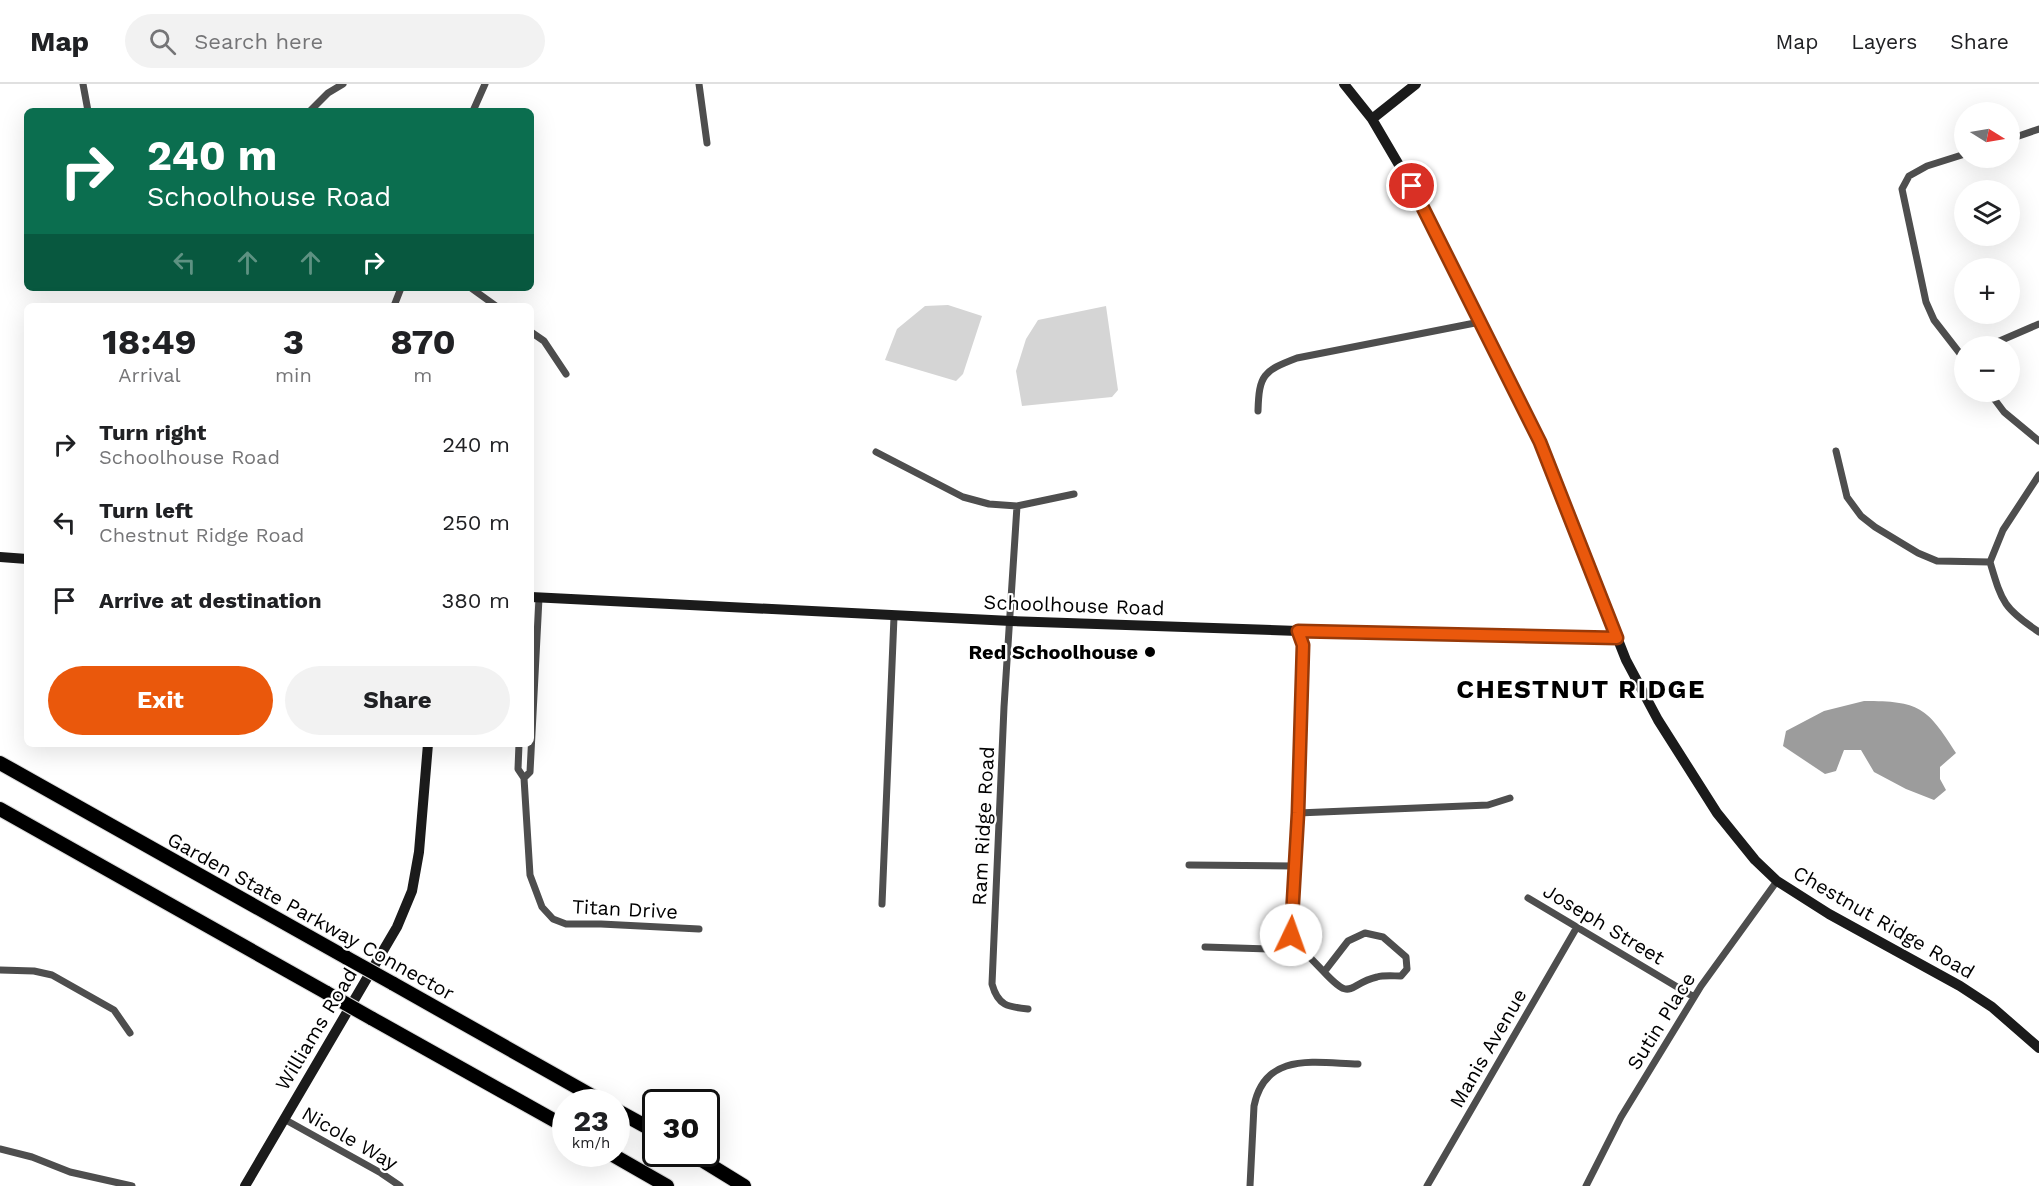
<!DOCTYPE html>
<meta charset="utf-8">
<style>
body{margin:0;font-family:"Work Sans",sans-serif;background:#f2f2f2;color:#202124;height:100vh;display:flex;flex-direction:column;font-size:22px;white-space:nowrap}
*{box-sizing:border-box;margin:0}
p{font-size:20px;color:#757577}
.icon{flex:none;width:33px;height:33px;fill:none;stroke:currentColor;stroke-width:2;stroke-linecap:round;stroke-linejoin:round}
.map{position:relative;flex:1;overflow:hidden}
.sheet{position:absolute;left:24px;top:219px;width:510px;height:444px;display:flex;flex-direction:column;background:#fff;border-radius:9px;box-shadow:0 6px 24px #0002}
.sheet>*{flex:none}
.top-card{position:absolute;left:24px;top:24px;width:510px;height:183px;border-radius:9px;box-shadow:0 6px 24px #0002;background:#0b6e4f;color:#fff;overflow:hidden}
.needle{width:39px;rotate:101deg}
.fabs{position:absolute;left:1954px;top:18px;display:grid;gap:12px}
.fabs a{display:grid;place-items:center;width:66px;height:66px;border-radius:50%;background:#fff;box-shadow:0 6px 24px #0002;font-size:30px}
.speed{position:absolute;left:552px;top:1005px;display:flex;gap:12px;font-size:30px;font-weight:700;text-align:center}
.speed>*{display:grid;place-content:center;width:78px;height:78px;border-radius:50%;background:#fff;box-shadow:0 6px 24px #0002;line-height:1}
.speed small{font-size:15px;font-weight:400}
.speed .limit{border:3px solid #111;border-radius:9px;background:#fff;color:#111}
.pin{position:absolute;display:grid;place-items:center;width:51px;height:51px;color:#fff;margin:-26px;border:3px solid #fff;border-radius:50%;box-shadow:0 2px 6px #0007}
.me{position:absolute;width:66px;margin:-33px;rotate:3deg;stroke-linejoin:round;filter:drop-shadow(0 0 4px #0008)}
.turn{display:flex;align-items:center;gap:21px;height:126px;padding:0 24px;font-size:27px}
.turn .icon{width:78px;height:78px;stroke-width:2.5}
.turn b{display:block;font-size:42px;line-height:51px}
.lanes{display:flex;align-items:center;height:57px;padding:0 24px;background:#0003;justify-content:center;gap:30px;direction:ltr}
.lanes .off{opacity:.35}
.eta{display:flex;justify-content:space-evenly;align-items:center;height:102px;text-align:center}
.eta b{font-size:36px;font-weight:700;line-height:42px}
.button{display:flex;gap:12px;margin-top:auto;padding:12px 24px}
.button a{flex:1;height:69px;border-radius:36px;background:#ea580c;color:#fff;font-size:24px;font-weight:700;line-height:69px;text-align:center}
.button a+a{background:#f2f2f2;color:#202124}
ul{padding:0;list-style:none}
li{display:flex;align-items:center;gap:18px;height:78px;padding:0 24px}
li div{flex:1}
li b{display:block;font-size:22px}
li em{font-style:normal}
header{display:flex;align-items:center;gap:36px;box-sizing:border-box;height:84px;padding:0 30px;background:#fff;border-bottom:2px solid #e0e0e0}
header strong{font-size:28px}
nav{display:flex;gap:33px;margin-inline-start:auto;font-size:21px}
.search{width:420px;height:54px;background:#f2f2f2;display:flex;align-items:center;gap:15px;box-sizing:border-box;padding:0 21px;border-radius:33px;color:#757577;font-size:22px}
.map>svg:first-child{display:block}
.green{fill:#d5d5d5}
.water{fill:#9c9c9c}
.lines{fill:none;stroke-linecap:round;stroke-linejoin:round}
.highway-casing{stroke:#dbdbdb;stroke-width:16}
.street{stroke:#4e4e4e;stroke-width:7}
.secondary{stroke:#1b1b1b;stroke-width:10}
.highway{stroke:#000;stroke-width:14}
.highway-bridge-casing{stroke:#dbdbdb;stroke-width:16;stroke-linecap:butt}
.highway-bridge{stroke:#000;stroke-width:14}
.route-casing{stroke:#983908;stroke-width:15}
.route{stroke:#ea580c;stroke-width:10}
.poi-dot{fill:#000;stroke:#fff;stroke-width:2}
.labels{text-anchor:middle;stroke-width:4.5;stroke-linejoin:round;paint-order:stroke}
.street-label{font-size:20px;fill:#000;stroke:#fff}
.poi-label{font-size:20px;font-weight:bold;fill:#000;stroke:#fff;text-anchor:end}
.district-label{font-size:26px;font-weight:bold;letter-spacing:1.5px;fill:#000;stroke:#fff}
</style>
<header>
<strong>Map</strong>
<div class="search"><svg class="icon" aria-label="search" viewBox="0 0 24 24"><circle cx="10" cy="10" r="6"/><path d="M15 15l6 6"/></svg>Search here</div>
<nav><a>Map</a><a>Layers</a><a>Share</a></nav>
</header>
<div class="map">
<svg width="2039" height="1102" viewBox="0 0 2039 1102">
<rect width="100%" height="100%" fill="#fff"/>
<path class="green" d="M948 221 982 232 963 290 956 297 885 276 897 245 925 222Z
M1106 222 1118 306 1112 313 1022 322 1016 287 1026 255 1038 236Z"/>
<path class="water" d="M1864 617C1919 617 1927 623 1956 669L1940 683V695L1946 706 1934 716 1906 705 1874 688 1861 666H1844L1836 687 1825 690 1783 662 1786 647 1824 627Z"/>
<g class="lines">
<g class="highway-casing">
<path id="highway" d="M0 679 347 874
M0 725 327 909
M392 899 603 1018
M371 934 566 1043
M616 1026 656 1048
M611 1070 667 1102
M692 1070 744 1102"/>
</g>
<path class="street" d="M83 0 88 27
M699 0 707 59
M310 27 328 9 343 0
M473 27 485 0
M2010 55 2039 45
M1965 70 1927 82 1909 92 1902 105 1926 218 1934 236 1965 276
M471 204 496 222
M394 222 401 204
M531 248 544 257 566 290
M1988 262 2039 240
M1989 308 2004 328 2039 357
M1258 327C1259 291 1263 287 1297 274L1480 238
M1836 367 1847 413 1861 432 1875 443 1918 469 1937 477 1990 478C2002 518 2003 524 2039 548
M876 368 963 413 989 420 1017 422 1074 410
M1017 422 1004 623 992 900C998 922 1008 923 1028 925
M1990 478 2003 446 2039 391
M1298 547 1303 561 1298 729 1291 851 1294 857 1324 888
M519 660 518 685 524 694 530 791 542 823 553 835 566 840H601L699 845
M524 694 530 688 539 514
M1298 729 1488 721 1510 714
M1189 781 1294 782
M1528 814 1694 913
M882 820 894 533
M1365 849 1383 853 1406 873 1407 885 1401 892C1393 892 1384 891 1377 893 1347 900 1353 919 1324 888L1348 857Z
M1205 863 1269 865 1294 857
M0 886 34 887 52 891 114 926 130 949
M284 1035 381 1089 400 1102
M0 1065 32 1073 70 1088 132 1102
M1250 1102 1254 1022C1265 967 1316 979 1358 980
M1427 1102 1577 843
M1586 1102 1621 1033 1701 902 1777 797"/>
<path class="secondary" d="M1344 0 1372 35 1426 127 1540 358 1626 576 1658 636 1717 729 1755 776 1777 797 1829 830 1960 902 1992 923 2039 964
M1372 35 1416 0
M0 473 27 475
M531 513 1011 537 1298 547 1617 554
M245 1102 397 843 412 807 419 768 428 660"/>
<use href="#highway" class="highway"/>
<g class="highway-bridge-casing">
<path id="highway-bridge" d="M347 874 392 899
M327 909 371 934"/>
</g>
<use href="#highway-bridge" class="highway-bridge"/>
</g>
<g class="lines">
<g class="route-casing">
<path id="route" d="M1291 851 1298 729 1303 561 1298 547 1617 554 1540 358 1412 102"/>
</g>
<use href="#route" class="route"/>
</g>
<circle class="poi-dot" cx="1150" cy="568" r="6"/>
<g class="labels">
<g class="street-label">
<text transform="translate(1074 521) rotate(2)" y="7">Schoolhouse Road</text>
<text transform="translate(983 742) rotate(-87)" y="7">Ram Ridge Road</text>
<text transform="translate(625 825) rotate(3)" y="7">Titan Drive</text>
<text transform="translate(311 832) rotate(29)" y="7">Garden State Parkway Connector</text>
<text transform="translate(1884 838) rotate(30)" y="7">Chestnut Ridge Road</text>
<text transform="translate(1604 840) rotate(31)" y="7">Joseph Street</text>
<text transform="translate(1661 937) rotate(-58)" y="7">Sutin Place</text>
<text transform="translate(316 945) rotate(-59)" y="7">Williams Road</text>
<text transform="translate(1488 964) rotate(-60)" y="7">Manis Avenue</text>
<text transform="translate(350 1054) rotate(30)" y="7">Nicole Way</text>
</g>
<g class="poi-label">
<text x="1138" y="575">Red Schoolhouse</text>
</g>
<g class="district-label">
<text x="1581" y="614">CHESTNUT RIDGE</text>
</g>
</g>
</svg>
<div class="fabs">
<a><svg class="needle" viewBox="-14 -14 28 28"><path d="M0-13l5 13h-10z" fill="#e53935"/><path d="M0 13l5-13h-10z" fill="#757577"/></svg></a>
<a><svg class="icon" aria-label="layers" viewBox="0 0 24 24"><path d="M12 4l9 5-9 5-9-5zM3 14l9 5 9-5"/></svg></a>
<a>+</a>
<a>−</a>
</div>
<div class="speed"><div>23<small>km/h</small></div><div class="limit">30</div></div>
<div class="pin" style="left:1412px;top:102px;background:#d93025"><svg class="icon" aria-label="arrive" viewBox="0 0 24 24"><path d="M6 21V4h12l-3 4 3 4H6"/></svg></div>
<svg class="me" style="left:1291px;top:851px" viewBox="-20 -20 40 40"><circle r="19" fill="#fff"/><path d="M0-13L10 11 0 6-10 11z" fill="#ea580c"/></svg>
<div class="top-card">
<div class="turn"><svg class="icon" aria-label="right" viewBox="0 0 24 24"><path d="M7 20v-9h11M14 6l5 5-5 5"/></svg><div><b>240 m</b>Schoolhouse Road</div></div>
<div class="lanes"><svg class="icon off" aria-label="left" viewBox="0 0 24 24"><path d="M17 20v-9H6M10 6l-5 5 5 5"/></svg><svg class="icon off" aria-label="ahead" viewBox="0 0 24 24"><path d="M12 20V5M6 11l6-6 6 6"/></svg><svg class="icon off" aria-label="ahead" viewBox="0 0 24 24"><path d="M12 20V5M6 11l6-6 6 6"/></svg><svg class="icon" aria-label="right" viewBox="0 0 24 24"><path d="M7 20v-9h11M14 6l5 5-5 5"/></svg></div>
</div>
<section class="sheet">
<div class="eta">
<div><b>18:49</b><p>Arrival</p></div>
<div><b>3</b><p>min</p></div>
<div><b>870</b><p>m</p></div>
</div>
<ul>
<li><svg class="icon" aria-label="right" viewBox="0 0 24 24"><path d="M7 20v-9h11M14 6l5 5-5 5"/></svg><div><b>Turn right</b><p>Schoolhouse Road</p></div><em>240 m</em></li>
<li><svg class="icon" aria-label="left" viewBox="0 0 24 24"><path d="M17 20v-9H6M10 6l-5 5 5 5"/></svg><div><b>Turn left</b><p>Chestnut Ridge Road</p></div><em>250 m</em></li>
<li><svg class="icon" aria-label="arrive" viewBox="0 0 24 24"><path d="M6 21V4h12l-3 4 3 4H6"/></svg><div><b>Arrive at destination</b></div><em>380 m</em></li>
</ul>
<div class="button"><a>Exit</a><a>Share</a></div>
</section>
</div>
